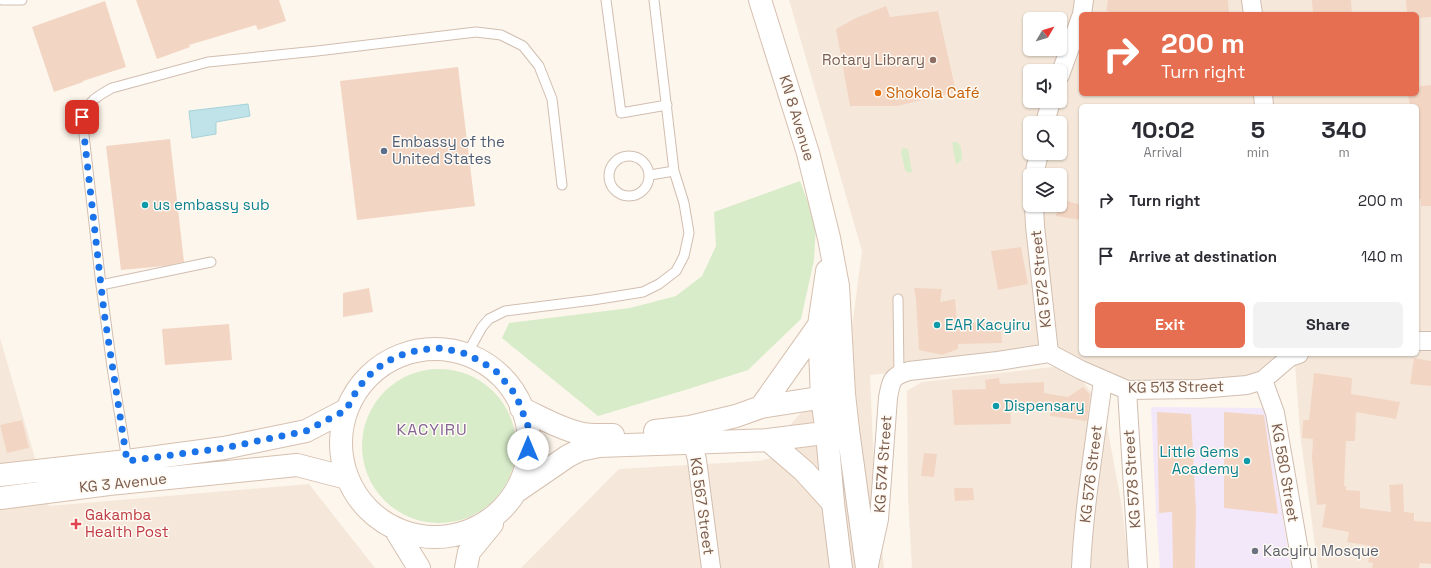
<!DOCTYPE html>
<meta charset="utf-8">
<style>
body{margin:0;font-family:"Space Grotesk",sans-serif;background:#f2f2f3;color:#2b2b33;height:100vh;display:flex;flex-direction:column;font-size:15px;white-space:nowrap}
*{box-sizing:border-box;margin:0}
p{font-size:13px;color:#7c7c81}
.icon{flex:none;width:22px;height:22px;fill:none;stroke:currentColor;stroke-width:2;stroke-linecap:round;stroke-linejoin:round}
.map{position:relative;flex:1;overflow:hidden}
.drawer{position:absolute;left:1079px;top:104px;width:340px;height:252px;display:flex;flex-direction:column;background:#fff;border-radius:6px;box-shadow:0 1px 3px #0004}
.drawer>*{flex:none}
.guide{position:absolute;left:1079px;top:12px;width:340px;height:84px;border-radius:6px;box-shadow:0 1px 3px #0004;background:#e76f51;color:#fff;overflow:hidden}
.needle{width:26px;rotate:52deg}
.tools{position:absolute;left:1023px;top:12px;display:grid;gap:8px}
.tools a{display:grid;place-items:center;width:44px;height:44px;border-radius:6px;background:#fff;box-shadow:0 1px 3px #0004;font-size:20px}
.pin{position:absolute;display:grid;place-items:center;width:34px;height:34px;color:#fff;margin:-17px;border-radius:8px;box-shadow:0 2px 6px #0006}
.me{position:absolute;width:44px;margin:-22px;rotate:0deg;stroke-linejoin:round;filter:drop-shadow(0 0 3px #0008)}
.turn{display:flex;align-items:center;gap:14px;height:84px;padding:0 16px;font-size:18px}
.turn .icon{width:52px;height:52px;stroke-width:2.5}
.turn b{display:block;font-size:28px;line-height:34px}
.eta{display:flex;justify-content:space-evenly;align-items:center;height:68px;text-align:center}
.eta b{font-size:24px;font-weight:600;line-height:28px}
.action{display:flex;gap:8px;margin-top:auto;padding:8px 16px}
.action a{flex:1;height:46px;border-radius:6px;background:#e76f51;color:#fff;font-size:16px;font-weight:600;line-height:46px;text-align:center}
.action a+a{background:#f2f2f3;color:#2b2b33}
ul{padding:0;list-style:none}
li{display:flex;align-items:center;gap:12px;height:56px;padding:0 16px}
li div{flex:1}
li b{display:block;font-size:15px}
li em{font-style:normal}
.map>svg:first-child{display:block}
.residential{fill:#f5e8da;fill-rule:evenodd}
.education{fill:#f3e8fa}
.green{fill:#d8ecc9}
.water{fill:#bfe3e8;stroke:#a5d3da}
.building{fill:#f3d5c3}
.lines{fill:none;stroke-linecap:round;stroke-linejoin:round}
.service-casing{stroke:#d1beb0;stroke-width:11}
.minor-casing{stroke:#d1beb0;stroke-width:20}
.tertiary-casing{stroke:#d1beb0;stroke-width:24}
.secondary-casing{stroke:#d6c0b0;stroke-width:24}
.service{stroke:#fff;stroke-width:9}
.minor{stroke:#fff;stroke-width:18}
.tertiary{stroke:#fff;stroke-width:22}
.secondary{stroke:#fff;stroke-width:22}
.route{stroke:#1a73e8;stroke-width:7;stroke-dasharray:0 12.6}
.education-dot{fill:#8d6e63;stroke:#fffaf3;stroke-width:1.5}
.food-dot{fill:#e8710a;stroke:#fffaf3;stroke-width:1.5}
.service-dot{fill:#5c6f8a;stroke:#fffaf3;stroke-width:1.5}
.culture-dot{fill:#0f9aa8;stroke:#fffaf3;stroke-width:1.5}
.health-dot{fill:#e0444e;stroke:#fffaf3;stroke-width:1.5}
.worship-dot{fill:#6b7280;stroke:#fffaf3;stroke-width:1.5}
.labels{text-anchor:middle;stroke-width:3;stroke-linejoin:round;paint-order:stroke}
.education-label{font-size:15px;fill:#785e54;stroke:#fffaf3;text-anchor:end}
.food-label{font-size:15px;fill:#c56008;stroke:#fffaf3;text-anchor:start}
.street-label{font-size:15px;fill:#7a5c4d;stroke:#fffaf3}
.service-label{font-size:15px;fill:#4e5e75;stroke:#fffaf3;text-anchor:start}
.culture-label{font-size:15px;fill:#0d838f;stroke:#fffaf3;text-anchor:start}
.health-label{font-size:15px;fill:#be3a42;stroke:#fffaf3;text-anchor:start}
.worship-label{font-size:15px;fill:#5b616d;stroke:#fffaf3;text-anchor:start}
.neighbourhood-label{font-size:16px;letter-spacing:1px;fill:#846695;stroke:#fffaf3}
</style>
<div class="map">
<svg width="1431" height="568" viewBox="0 0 1431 568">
<rect width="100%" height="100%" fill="#fdf6ec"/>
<path class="residential" d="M789 0H1431V568H1318L1300 433 1295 365 1312 354H1417V106H1081V354H1307L1263 384 1130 389 1071 366 1104 409 1122 507 1129 568H912L908 498 907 391 922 382 1069 365 1044 355 1021 360 870 375 874 467 884 568H521L619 469 758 461 772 458 779 437 809 404 850 342 862 251ZM1081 14H1417V94H1081ZM1030 19H1060V49H1030ZM1030 71H1060V101H1030ZM1030 123H1060V153H1030ZM1030 175H1060V205H1030Z
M0 338 49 506 309 484 375 568H0Z"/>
<path class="education" d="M1151 407 1265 408 1291 568H1160L1156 511Z"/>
<path class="green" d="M957 142 961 147 962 160 956 165 952 142Z
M903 148 908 149 912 172 908 173 905 170 901 152Z
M800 181 816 224 814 260 801 319 748 370 685 390 598 416 502 338 509 323 630 308 676 296 702 276 716 246 714 212Z
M362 446a77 77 0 1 1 154 0a77 77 0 1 1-154 0Z"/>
<path class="water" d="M248 104 250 116 216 122V134L192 138 189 111Z"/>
<path class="building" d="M136 0H279L286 21 258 30 256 25 189 45 190 47 157 59Z
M1108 0H1228L1229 14H1120L1106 11Z
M1312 0H1351L1352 14H1313Z
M1406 0H1431V17L1417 18V14H1407Z
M105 1 126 67 83 81V82L54 92 32 27Z
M886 6 890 17 938 11 956 92 897 106H850L836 29 856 18Z
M458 67 475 206 357 220 340 81Z
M1431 85V206H1421V199H1417V175H1419L1417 154V106H1410L1408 95 1417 94 1420 86Z
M170 139 184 262 165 266 121 270 106 146Z
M1060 199 1081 205V220L1056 216 1058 205H1060Z
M1021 247 1028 284 998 290 991 251Z
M369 288 373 312 343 317V293Z
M914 288 942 289 940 302 955 299 957 323 1000 322 1002 343 958 344V349L942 355 919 350 916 299Z
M229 324 232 360 165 365 162 329Z
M1414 358 1431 361V386L1410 384Z
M1314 373 1352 378 1351 394 1400 402 1396 419 1356 412 1355 441H1346L1344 486H1346V490L1360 491V508L1391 512 1389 485 1403 484 1404 512 1414 513V521L1431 522V564L1420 563 1419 568H1372L1373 563 1368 562 1371 546 1347 542 1349 532 1322 527 1326 504 1317 505 1312 458 1313 439 1302 438 1303 420H1309Z
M999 378 1000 384 1044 382V393L1068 397 1083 387 1090 394 1087 421 1050 416V406L1010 408 1011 424 954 425 952 390 986 389 985 380Z
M1157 412 1191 414 1196 510 1195 568H1173L1172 512 1159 513Z
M1224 412 1264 415 1278 514 1224 508Z
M22 420 29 448 7 453 0 425Z
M924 453 937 454 934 477 921 476Z
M954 488H973L974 500 955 501Z"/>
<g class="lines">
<g class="service-casing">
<path id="service" d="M2 0H22
M606 0 621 113 667 105
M609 176a20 20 0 1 1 40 0a20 20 0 1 1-40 0Z
M650 175 674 171
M101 285 211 262
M898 299 899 374
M467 354 482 327 489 319 505 311 593 300 643 292 659 284 676 271 684 256 689 233 684 203 674 171 654 0
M127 461 112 367 101 285 82 117C90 100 96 97 112 88L208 62 317 51 476 32 501 35 523 46 539 66 552 99 562 185"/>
</g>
<g class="minor-casing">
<path id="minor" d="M1251 0 1253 14
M1082 14 1084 0
M1060 75 1081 17
M1263 94 1264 106
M1045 123 1051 101
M1034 175 1039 153
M1034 205 1035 226 1049 353
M1417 341H1431
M1263 380 1275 413 1302 568
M1127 390 1138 568
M690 431 697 460 711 568
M869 565 879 519 888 398C891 381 891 376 909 371L998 361 1049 353 1081 370 1127 390 1199 389 1247 385 1263 380 1290 357 1299 354
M1081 568C1084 505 1095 443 1103 380"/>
</g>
<g class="tertiary-casing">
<path id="tertiary" d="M848 430 867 568
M827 433 833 503 841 568"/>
</g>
<g class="secondary-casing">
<path id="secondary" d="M341 443a94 94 0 1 1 188 0a94 94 0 1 1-188 0Z
M761 407 819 325
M521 408C540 417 558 428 579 433 590 436 601 435 613 435
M655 431 690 427 736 416 761 407 844 394
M827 433 822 398 819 325 827 271
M768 440 804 471 833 503
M0 475 127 461 224 448 306 431 346 410
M517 491 568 456 580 450 599 446 768 440 848 430 844 394 838 286 829 238 808 153 760 0
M0 498 109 484 297 465 347 478
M395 529 419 568
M466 568 469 552 492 524"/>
</g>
<use href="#service" class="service"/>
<use href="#minor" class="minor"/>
<use href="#tertiary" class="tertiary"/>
<use href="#secondary" class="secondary"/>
</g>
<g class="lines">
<path class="route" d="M82 117 104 312 127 461 224 448 306 431 346 410 358 388 374 370 395 357 418 350 443 348 467 354 495 370 502 378 516 395 528 426V449"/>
</g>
<circle class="education-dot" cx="933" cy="60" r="4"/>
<circle class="food-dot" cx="878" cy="93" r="4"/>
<circle class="service-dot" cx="384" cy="151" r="4"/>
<g class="culture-dot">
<circle cx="145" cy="205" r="4"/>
<circle cx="937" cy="325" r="4"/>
<circle cx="996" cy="406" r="4"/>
<circle cx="1247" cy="461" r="4"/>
</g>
<path class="health-dot" d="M74 518h4v4h4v4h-4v4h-4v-4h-4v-4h4z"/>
<circle class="worship-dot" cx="1255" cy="551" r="4"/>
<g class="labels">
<g class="education-label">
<text x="925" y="65">Rotary Library</text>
</g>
<g class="food-label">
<text x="886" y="98">Shokola Café</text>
</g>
<g class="street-label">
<text transform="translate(797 118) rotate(73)" y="5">KN 8 Avenue</text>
<text transform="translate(1041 279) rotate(-96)" y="5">KG 572 Street</text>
<text transform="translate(1176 387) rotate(-1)" y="5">KG 513 Street</text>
<text transform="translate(883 464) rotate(-86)" y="5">KG 574 Street</text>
<text transform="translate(1285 473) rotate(80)" y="5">KG 580 Street</text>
<text transform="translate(1091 474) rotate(-83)" y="5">KG 576 Street</text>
<text transform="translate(1132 479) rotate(-94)" y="5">KG 578 Street</text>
<text transform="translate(123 483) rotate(-6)" y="5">KG 3 Avenue</text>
<text transform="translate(702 506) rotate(82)" y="5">KG 567 Street</text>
</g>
<g class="service-label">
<text x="392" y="147">Embassy of the<tspan x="392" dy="17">United States</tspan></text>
</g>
<g class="culture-label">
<text x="153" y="210">us embassy sub</text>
<text x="945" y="330">EAR Kacyiru</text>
<text x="1004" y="411">Dispensary</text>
<text x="1239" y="457" text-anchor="end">Little Gems<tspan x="1239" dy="17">Academy</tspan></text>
</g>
<g class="health-label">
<text x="85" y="520">Gakamba<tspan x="85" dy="17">Health Post</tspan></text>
</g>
<g class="worship-label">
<text x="1263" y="556">Kacyiru Mosque</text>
</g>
<g class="neighbourhood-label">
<text x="432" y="435">KACYIRU</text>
</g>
</g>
</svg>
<div class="tools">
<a><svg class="needle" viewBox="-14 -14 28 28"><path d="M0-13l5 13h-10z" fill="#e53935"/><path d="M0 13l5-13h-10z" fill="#7c7c81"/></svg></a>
<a><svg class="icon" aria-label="sound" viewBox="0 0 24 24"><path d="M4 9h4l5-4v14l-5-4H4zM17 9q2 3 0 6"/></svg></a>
<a><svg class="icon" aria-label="search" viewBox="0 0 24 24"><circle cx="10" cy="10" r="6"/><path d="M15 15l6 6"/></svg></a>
<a><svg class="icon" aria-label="layers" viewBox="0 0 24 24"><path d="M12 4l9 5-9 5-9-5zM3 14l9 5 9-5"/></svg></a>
</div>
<div class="pin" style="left:82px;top:117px;background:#d93025"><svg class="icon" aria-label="arrive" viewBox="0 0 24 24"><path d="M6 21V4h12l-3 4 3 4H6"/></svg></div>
<svg class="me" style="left:528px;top:449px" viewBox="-20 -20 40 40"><circle r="19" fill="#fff"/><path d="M0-13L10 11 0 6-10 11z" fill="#1a73e8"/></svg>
<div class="guide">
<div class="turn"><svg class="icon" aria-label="right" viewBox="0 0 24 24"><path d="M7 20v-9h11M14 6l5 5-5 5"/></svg><div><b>200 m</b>Turn right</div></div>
</div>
<section class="drawer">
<div class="eta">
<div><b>10:02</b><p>Arrival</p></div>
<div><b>5</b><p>min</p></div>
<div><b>340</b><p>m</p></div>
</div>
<ul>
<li><svg class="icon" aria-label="right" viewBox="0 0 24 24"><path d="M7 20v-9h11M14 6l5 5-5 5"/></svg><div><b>Turn right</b></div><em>200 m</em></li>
<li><svg class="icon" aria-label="arrive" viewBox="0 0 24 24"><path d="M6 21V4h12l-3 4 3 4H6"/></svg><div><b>Arrive at destination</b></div><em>140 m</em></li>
</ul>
<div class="action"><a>Exit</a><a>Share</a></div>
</section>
</div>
